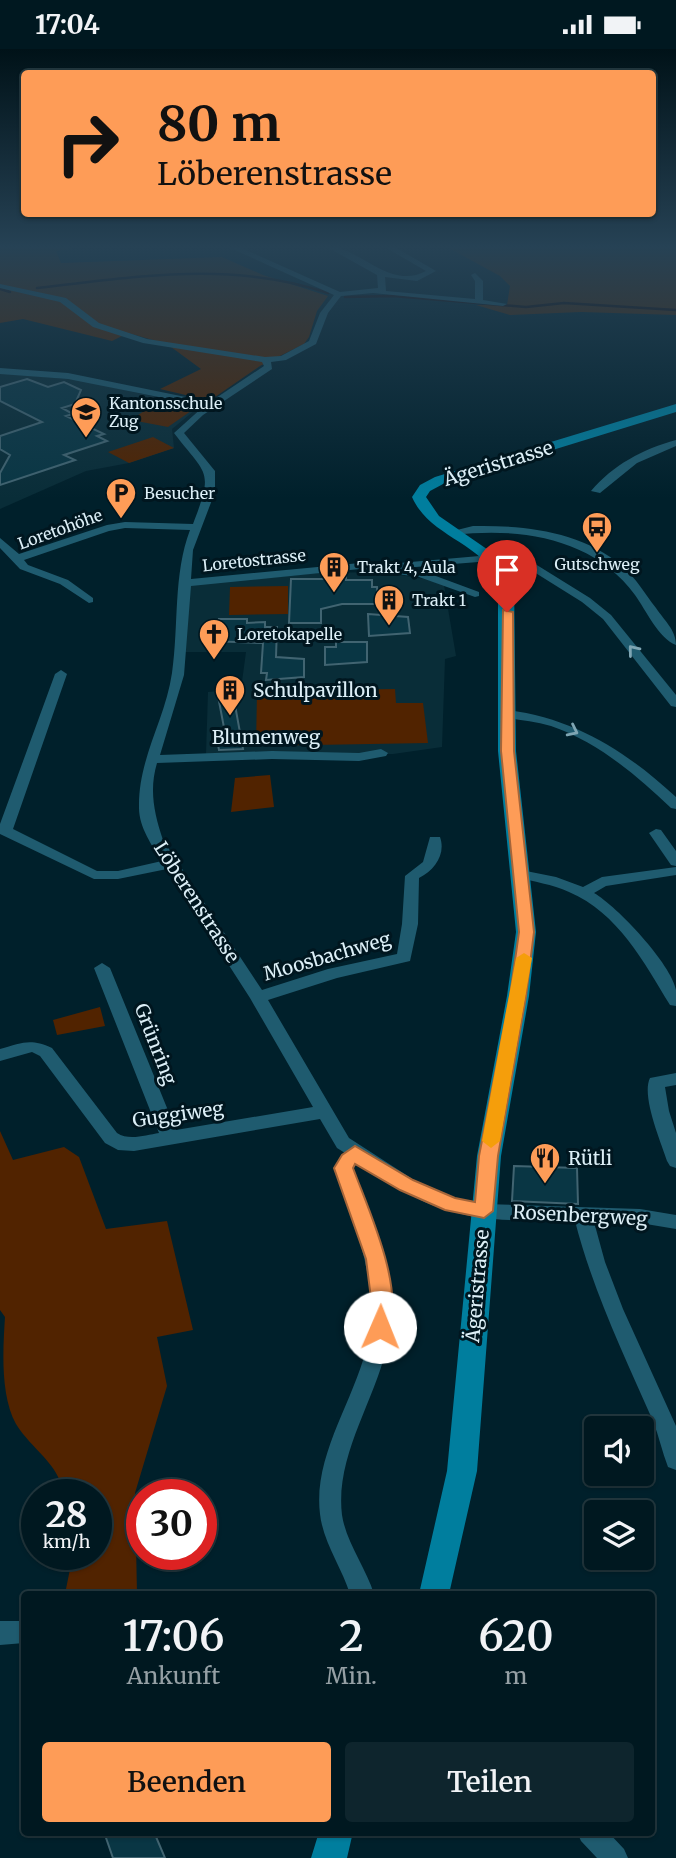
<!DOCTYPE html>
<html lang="de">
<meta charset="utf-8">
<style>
body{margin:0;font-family:Merriweather,serif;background:#0e252d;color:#f1f3f6;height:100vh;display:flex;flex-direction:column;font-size:26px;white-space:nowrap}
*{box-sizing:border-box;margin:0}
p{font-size:23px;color:#95a0a5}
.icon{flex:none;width:38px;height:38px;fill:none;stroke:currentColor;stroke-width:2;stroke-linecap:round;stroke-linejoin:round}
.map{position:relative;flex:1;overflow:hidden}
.side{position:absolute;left:21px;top:1542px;width:634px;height:245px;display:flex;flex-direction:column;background:#001820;border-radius:7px;box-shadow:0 2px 5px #0004,0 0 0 2px #22373e}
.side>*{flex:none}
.banner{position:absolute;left:21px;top:21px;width:635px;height:147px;border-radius:7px;box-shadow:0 2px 5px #0004,0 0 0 2px #22373e;background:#fe9c57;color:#111;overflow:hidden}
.controls{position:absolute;left:584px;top:1367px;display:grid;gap:14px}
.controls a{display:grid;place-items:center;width:70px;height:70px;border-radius:7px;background:#001820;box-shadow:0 2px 5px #0004,0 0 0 2px #22373e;font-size:35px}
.speed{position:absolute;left:21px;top:1430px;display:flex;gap:14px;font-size:35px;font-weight:700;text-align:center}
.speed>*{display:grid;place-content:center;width:91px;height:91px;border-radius:50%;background:#001820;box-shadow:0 2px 5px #0004,0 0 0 2px #22373e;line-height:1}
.speed small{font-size:18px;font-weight:400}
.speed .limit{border:10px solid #d22;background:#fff;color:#111}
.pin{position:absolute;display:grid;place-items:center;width:60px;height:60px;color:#fff;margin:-72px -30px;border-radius:50% 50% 50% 0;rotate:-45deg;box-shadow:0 0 7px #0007}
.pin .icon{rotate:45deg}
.me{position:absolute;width:77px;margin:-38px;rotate:1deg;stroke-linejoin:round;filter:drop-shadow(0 0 5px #0008)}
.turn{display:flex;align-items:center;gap:24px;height:147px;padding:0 21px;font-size:32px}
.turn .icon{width:91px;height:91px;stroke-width:2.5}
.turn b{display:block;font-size:49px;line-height:60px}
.eta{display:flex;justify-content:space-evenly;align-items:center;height:119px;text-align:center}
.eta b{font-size:42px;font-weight:600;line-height:49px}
.action{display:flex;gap:14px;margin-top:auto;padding:14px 21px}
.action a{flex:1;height:80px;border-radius:7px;background:#fe9c57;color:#111;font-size:28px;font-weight:600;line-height:80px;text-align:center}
.action a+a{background:#0e252d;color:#f1f3f6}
.status{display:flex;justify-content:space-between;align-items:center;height:49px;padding:0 35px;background:#001820;direction:ltr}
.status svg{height:19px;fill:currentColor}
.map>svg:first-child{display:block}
.built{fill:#092d38}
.green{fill:#512300}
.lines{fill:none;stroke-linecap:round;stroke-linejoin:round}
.stream{stroke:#160200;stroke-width:2.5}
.building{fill:#093644;stroke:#416471;stroke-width:2}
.street{fill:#1f5b6f;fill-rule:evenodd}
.secondary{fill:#007e9e;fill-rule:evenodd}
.oneway{stroke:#7ea5b3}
.route{fill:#fe9c57;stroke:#a56539;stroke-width:2}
.slow{fill:#f59e0b}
.labels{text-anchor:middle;stroke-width:6;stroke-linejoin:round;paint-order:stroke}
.far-poi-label{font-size:16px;fill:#dceff7;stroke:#00161f;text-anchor:start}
.far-street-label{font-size:16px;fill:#dceff7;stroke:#00161f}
.street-label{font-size:19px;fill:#dceff7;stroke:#00161f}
.poi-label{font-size:19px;fill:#dceff7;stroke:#00161f;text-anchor:start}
</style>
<div class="status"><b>17:04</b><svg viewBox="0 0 49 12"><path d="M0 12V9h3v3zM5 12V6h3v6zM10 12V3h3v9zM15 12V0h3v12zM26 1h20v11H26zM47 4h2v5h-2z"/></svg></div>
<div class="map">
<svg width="676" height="1809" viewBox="0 0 676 1809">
<rect width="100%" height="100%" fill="#00202b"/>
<path class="built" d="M0 324 78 331 189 355 195 361 172 380 174 399 129 414 86 422 0 460Z
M379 523 426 530 444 536 456 607 445 610 442 698 393 705H206L208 643 241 640 246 603H184L189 536 318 524Z"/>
<path class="green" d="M0 197H87L56 202 61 214 222 208 263 226 328 247 317 262 309 288 304 295 260 317 215 348H194L160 340 201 320 167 295 128 284 112 292 23 270 0 274Z
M445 197H676V266L581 263 510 266 476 256H507L510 237 500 227Z
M154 355 191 362 168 378 131 371Z
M153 388 174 399 129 414 108 403Z
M288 537V565L229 566 230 538Z
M395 640 396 654H423L428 694 256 697 257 642Z
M270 726 274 758 231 763 235 729Z
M100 958 105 977 57 986 53 971Z
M0 1082 13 1111 64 1098 79 1108 106 1180 167 1172 193 1281 157 1288 167 1337 135 1444 137 1545H65L73 1505H96V1446L64 1445C58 1413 32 1401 16 1375 0 1346 3 1300 5 1268L0 1261Z"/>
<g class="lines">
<path class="stream" d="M37 239C138 228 229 211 328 244
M0 240 10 243
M345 248 393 247 526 258 564 254 676 261"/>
</g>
<path class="building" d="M27 330 48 338 64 333 81 341 75 355 62 359 73 365 66 367 104 385 97 387 107 392 64 406 75 411 0 436V424L10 406 0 400V387L42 373 0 352V338Z
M330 526H346V531H372V538H377L378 555H342L321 560V574H289L291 530H330Z
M368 565 408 568 410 584 369 587Z
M219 570H247V574L265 573V578H277L276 608 304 610V628L266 631 267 624H261L263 594 210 592 212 575H219Z
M336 593H367V613L325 616V598H336Z
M233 645 243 700 219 701 217 691 226 689 218 647Z
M514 1117 577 1119 578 1155 512 1152Z
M104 1783H154L165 1809H113Z"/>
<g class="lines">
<path class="street" d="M226 197H237L340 243 378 239 377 226 325 197C360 197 389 242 426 222L383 197H393L436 222 417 232 385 228 386 242 475 250V232L471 226 475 224 483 232V251L507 255 503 257 373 244 341 247 328 264 316 295 286 311 271 313 272 320 203 366 184 384 215 422V443L193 501 191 530 360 514 402 519 397 516 399 514 491 506 497 509 491 512 403 519 425 523 479 543V547L475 548 419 528 360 520 191 537 184 626 160 706 272 702 359 704 381 700 388 704 386 707 359 712 272 710 157 714C149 741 154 764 163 791L262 941 328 920 397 905 402 875 405 827 423 813 430 788H440C446 805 435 821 419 829L418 875 410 912 337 929 268 951 349 1089 414 1131 455 1149 484 1155 640 1160 676 1166V1180L640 1174 594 1173 605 1213 623 1260 676 1377V1421L668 1418C662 1403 659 1387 653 1372 624 1306 593 1242 575 1172 534 1171 489 1174 450 1162 416 1153 387 1132 358 1113L353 1120C374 1178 402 1239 386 1301 373 1355 335 1408 342 1466 346 1493 366 1519 374 1545H350C342 1519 323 1493 320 1465 313 1408 352 1355 366 1301 382 1238 355 1177 335 1119L345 1104 337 1099 320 1070 134 1102 118 1101 105 1094 40 1007 32 1003 0 1012V1000C22 994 30 989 52 999L117 1084C129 1092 146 1086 159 1084L94 919 102 914 110 919 176 1081 313 1058 250 949 167 820 118 830H94L0 785V775L55 625 61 621 67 625 13 780 97 822H118L162 812C152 797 139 778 139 759 138 709 165 672 172 624 179 576 173 526 190 481L125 479 109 482 24 511 28 516 68 531 93 549V553L89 554 60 535 20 520 0 499V489L19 505 107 476 125 473 193 475C214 420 207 427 174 384L204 357 68 330 0 325V319L68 324 210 353 264 317 262 313 143 294 93 278 60 253 0 239V235L66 249 99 274 147 290 265 308 281 307 309 292 320 264 334 246Z
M676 391V397L637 414 600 444 591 442C613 416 643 400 676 391Z
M473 477C523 476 582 482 622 517 636 529 645 545 656 559 664 571 676 581 676 596 658 589 646 561 635 546 594 489 520 478 454 486L449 483Z
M494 513H532L590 549 611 566 676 646V658L671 657 603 570 582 553 526 518H498L492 515Z
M508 661C576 670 627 703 676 748V760L671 759C636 726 598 693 551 677 535 672 519 671 503 668V662Z
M656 780 661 781 676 802V817L671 816 649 784Z
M676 818V826L606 837 594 844C617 857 672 916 676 941 676 946 676 952 676 957L670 956C644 913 618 864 569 843 552 835 534 833 516 828L514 825 521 821 556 828 583 838 602 828Z
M676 1024V1036L665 1038 669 1062 676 1084V1119L670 1117 667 1112C661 1093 641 1047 650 1029Z
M0 1572H24V1594L0 1596Z
M577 1783H608L624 1800 628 1809H597L581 1792Z"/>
<path class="secondary" d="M676 355V363L445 434 430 442 426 448 439 467 494 505 514 530 516 702 536 883 529 947 501 1107 477 1422 449 1545H419L447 1422 477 1107 507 947 516 883 498 702V530C479 493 429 487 412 448L420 436 435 428Z
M319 1783H353L347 1809H311Z"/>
</g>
<defs><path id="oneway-chevron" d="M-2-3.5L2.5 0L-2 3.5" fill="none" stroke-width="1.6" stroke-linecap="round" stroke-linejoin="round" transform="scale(1.75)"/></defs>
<g class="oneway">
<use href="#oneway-chevron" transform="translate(633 601) rotate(-129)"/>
<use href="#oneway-chevron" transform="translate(573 682) rotate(26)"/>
</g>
<linearGradient id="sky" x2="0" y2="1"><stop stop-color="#001218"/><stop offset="0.44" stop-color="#264255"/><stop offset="1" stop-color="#264255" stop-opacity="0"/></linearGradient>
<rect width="676" height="450" fill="url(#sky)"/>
<path class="route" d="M503 561 513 563 514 702 534 883 526 947 498 1107 493 1162 484 1169 445 1161 400 1141 355 1115 353 1119C368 1160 407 1243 387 1284L380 1287 372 1284 369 1278 372 1257 366 1210 334 1119 342 1106 355 1097 413 1131 455 1149 475 1153 479 1107 510 947 519 883 501 702Z"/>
<path class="slow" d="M524 904 532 909 500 1092 491 1099 482 1092 516 909Z"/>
<defs>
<g id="school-pin" transform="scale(1.575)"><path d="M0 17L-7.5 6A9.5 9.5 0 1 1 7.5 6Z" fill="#fe9c57" stroke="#00161f"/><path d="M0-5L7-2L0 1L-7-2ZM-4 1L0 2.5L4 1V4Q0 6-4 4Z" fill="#111"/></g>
<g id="parking-pin" transform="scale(1.575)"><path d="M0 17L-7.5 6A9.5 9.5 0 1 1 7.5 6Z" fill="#fe9c57" stroke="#00161f"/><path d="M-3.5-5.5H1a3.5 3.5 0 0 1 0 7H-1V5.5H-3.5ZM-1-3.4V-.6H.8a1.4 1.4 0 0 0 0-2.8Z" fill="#111"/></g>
<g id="bus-pin" transform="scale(1.575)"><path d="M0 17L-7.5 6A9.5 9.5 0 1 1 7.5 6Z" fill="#fe9c57" stroke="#00161f"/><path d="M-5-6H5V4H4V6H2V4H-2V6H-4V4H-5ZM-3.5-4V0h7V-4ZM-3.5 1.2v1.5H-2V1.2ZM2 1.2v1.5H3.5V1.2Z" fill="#111"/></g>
<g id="building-pin" transform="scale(1.575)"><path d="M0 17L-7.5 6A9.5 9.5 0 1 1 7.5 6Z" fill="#fe9c57" stroke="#00161f"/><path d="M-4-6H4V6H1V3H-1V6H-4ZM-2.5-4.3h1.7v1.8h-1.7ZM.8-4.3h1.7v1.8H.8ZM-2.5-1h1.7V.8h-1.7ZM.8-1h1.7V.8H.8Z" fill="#111"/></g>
<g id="church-pin" transform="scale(1.575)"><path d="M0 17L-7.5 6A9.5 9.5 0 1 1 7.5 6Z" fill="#fe9c57" stroke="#00161f"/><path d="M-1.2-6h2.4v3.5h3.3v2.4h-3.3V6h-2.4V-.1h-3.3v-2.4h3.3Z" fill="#111"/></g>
<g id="restaurant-pin" transform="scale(1.575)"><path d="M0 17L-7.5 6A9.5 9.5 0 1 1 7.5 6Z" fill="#fe9c57" stroke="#00161f"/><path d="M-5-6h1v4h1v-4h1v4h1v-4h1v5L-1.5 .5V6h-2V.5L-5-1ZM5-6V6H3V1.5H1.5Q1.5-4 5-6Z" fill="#111"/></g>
</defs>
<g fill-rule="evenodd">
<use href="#school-pin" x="86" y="363"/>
<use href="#parking-pin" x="121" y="444"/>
<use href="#bus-pin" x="597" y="478"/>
<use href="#building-pin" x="334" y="518"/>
<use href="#building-pin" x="389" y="551"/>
<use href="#church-pin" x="214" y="585"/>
<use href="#building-pin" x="230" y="641"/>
<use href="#restaurant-pin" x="545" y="1109"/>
</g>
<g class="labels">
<g class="far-poi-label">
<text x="109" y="360">Kantonsschule<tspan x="109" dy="18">Zug</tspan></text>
<text x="144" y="450">Besucher</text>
<text x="597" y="521" text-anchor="middle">Gutschweg</text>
<text x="357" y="524">Trakt 4, Aula</text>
<text x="412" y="557">Trakt 1</text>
<text x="237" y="591">Loretokapelle</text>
</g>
<g class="far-street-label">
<text transform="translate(60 480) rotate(-20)" y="6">Loretohöhe</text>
<text transform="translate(254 511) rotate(-6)" y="6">Loretostrasse</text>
</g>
<g class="street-label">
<text transform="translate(498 414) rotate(-17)" y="7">Ägeristrasse</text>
<text x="266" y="695">Blumenweg</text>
<text transform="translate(197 853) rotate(57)" y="7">Löberenstrasse</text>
<text transform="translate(327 907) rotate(-16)" y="7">Moosbachweg</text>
<text transform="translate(156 995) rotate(69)" y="7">Grünring</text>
<text transform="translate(178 1065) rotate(-8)" y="7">Guggiweg</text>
<text transform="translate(580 1166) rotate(3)" y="7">Rosenbergweg</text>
<text transform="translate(477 1237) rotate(-85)" y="7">Ägeristrasse</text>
</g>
<g class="poi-label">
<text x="253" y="648">Schulpavillon</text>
<text x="568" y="1116">Rütli</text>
</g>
</g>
</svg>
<div class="controls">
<a><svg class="icon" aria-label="sound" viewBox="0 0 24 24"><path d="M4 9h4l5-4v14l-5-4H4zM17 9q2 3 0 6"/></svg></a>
<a><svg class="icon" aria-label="layers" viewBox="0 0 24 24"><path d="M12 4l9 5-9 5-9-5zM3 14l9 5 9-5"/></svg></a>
</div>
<div class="speed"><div>28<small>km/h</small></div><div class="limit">30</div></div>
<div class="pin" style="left:507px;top:563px;background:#d93025"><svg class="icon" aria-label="arrive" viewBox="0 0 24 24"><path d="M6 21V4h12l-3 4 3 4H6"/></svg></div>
<svg class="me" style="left:380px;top:1278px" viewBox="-20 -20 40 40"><circle r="19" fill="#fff"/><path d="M0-13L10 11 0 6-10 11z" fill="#fe9c57"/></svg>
<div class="banner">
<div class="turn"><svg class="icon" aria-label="right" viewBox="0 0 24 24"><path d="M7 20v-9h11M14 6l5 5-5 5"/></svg><div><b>80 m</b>Löberenstrasse</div></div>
</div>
<section class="side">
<div class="eta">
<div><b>17:06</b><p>Ankunft</p></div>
<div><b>2</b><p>Min.</p></div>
<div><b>620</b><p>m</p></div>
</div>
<div class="action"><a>Beenden</a><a>Teilen</a></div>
</section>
</div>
